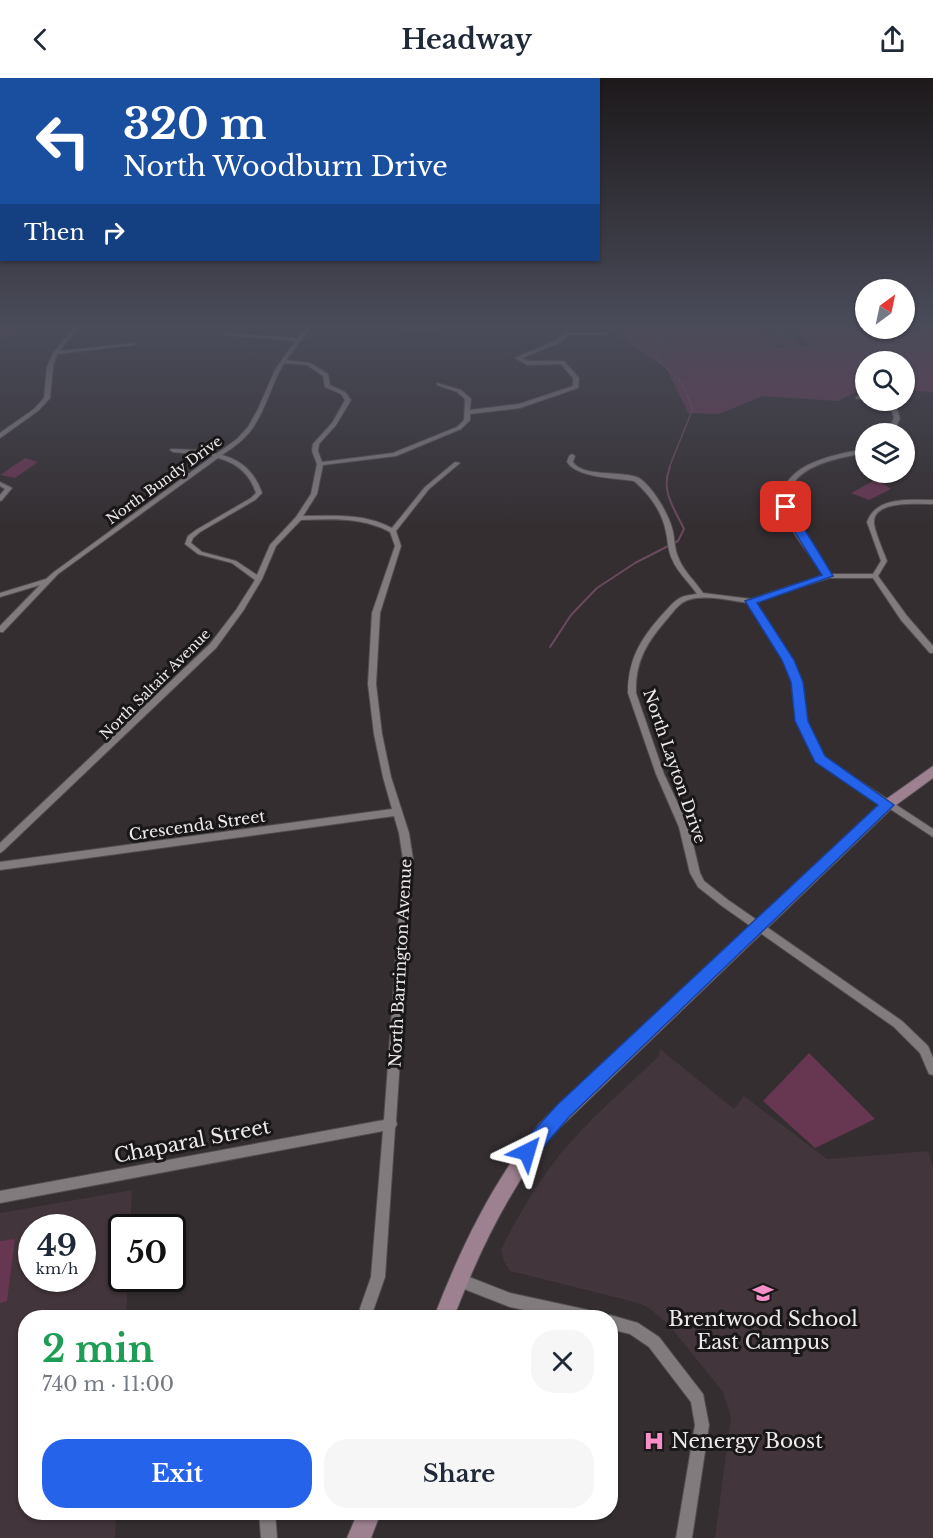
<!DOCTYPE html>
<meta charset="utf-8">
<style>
body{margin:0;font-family:"Libre Baskerville",serif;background:#f6f6f7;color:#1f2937;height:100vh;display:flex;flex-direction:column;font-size:22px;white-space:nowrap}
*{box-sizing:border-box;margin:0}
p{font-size:20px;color:#747a83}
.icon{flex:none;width:33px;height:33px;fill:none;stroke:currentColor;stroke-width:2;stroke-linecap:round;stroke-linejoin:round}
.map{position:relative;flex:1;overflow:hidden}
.sheet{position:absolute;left:18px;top:1232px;width:600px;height:210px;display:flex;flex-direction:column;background:#fff;border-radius:24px;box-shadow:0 2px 4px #0004}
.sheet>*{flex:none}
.banner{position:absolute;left:0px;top:0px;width:600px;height:183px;box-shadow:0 2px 4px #0004;background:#1a4fa0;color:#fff;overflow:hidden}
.needle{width:39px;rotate:33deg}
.fabs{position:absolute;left:855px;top:201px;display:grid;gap:12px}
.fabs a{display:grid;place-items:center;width:60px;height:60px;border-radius:50%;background:#fff;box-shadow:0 2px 4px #0004;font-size:30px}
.speed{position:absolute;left:18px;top:1136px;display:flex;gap:12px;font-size:30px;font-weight:700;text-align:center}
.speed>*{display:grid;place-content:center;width:78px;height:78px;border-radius:50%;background:#fff;box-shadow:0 2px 4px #0004;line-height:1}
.speed small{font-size:15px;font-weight:400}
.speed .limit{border:3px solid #111;border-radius:9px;background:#fff;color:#111}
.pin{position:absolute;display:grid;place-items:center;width:51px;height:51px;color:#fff;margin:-26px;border-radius:12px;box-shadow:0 3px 9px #0006}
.me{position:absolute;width:66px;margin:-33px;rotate:40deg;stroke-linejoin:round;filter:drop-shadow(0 0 4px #0008)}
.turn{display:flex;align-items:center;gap:21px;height:126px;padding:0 24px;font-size:27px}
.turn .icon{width:78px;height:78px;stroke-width:2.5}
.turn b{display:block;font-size:42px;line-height:51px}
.then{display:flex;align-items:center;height:57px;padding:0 24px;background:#0003;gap:12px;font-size:22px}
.round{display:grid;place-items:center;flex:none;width:63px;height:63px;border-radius:24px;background:#f6f6f7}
.overview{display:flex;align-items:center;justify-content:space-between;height:102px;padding:0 24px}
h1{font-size:36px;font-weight:800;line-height:45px;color:#1e9e55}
.cta{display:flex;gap:12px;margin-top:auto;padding:12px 24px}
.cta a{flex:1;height:69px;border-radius:24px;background:#2563eb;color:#fff;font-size:24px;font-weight:800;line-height:69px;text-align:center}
.cta a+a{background:#f6f6f7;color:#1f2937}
header{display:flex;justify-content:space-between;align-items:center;height:78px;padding:0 24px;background:#fff;font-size:27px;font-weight:800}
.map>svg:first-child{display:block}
.built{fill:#42353b;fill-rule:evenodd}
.green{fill:#673651}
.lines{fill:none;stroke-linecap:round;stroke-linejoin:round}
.stream-far1{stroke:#6a495e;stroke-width:1.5}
.stream{stroke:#6a495e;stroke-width:2}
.street-casing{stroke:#524d50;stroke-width:2}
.secondary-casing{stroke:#524d50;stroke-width:2}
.street{fill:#827b7e;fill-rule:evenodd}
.secondary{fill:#9e8190;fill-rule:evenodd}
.wall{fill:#4b4547}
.route{fill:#2563eb;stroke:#184099;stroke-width:1.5}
.labels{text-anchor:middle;stroke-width:6;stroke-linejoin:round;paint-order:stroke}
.far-street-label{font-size:14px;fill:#eeeaec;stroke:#1a1718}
.street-label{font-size:16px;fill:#eeeaec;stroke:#1a1718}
.near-street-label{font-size:20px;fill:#eeeaec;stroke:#1a1718}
.near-poi-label{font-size:20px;fill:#eeeaec;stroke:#1a1718}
</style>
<header><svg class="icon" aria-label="back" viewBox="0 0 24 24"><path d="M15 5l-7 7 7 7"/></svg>Headway<svg class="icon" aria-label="share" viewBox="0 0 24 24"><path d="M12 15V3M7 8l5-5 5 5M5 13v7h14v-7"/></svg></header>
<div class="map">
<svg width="933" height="1460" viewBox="0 0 933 1460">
<rect width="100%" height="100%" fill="#342e31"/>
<path class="built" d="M660 971 734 1031 744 1018 827 1081 928 1073 933 1089V1460H715L731 1339 723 1314 669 1247 649 1230 638 1225 510 1193 504 1183 501 1172 513 1148 536 1109 560 1076 593 1040 659 978Z
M132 1112 130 1149H122V1200H128L126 1239H26V1434H116L115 1460H0V1135ZM32 1149H82V1200H32Z"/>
<path class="green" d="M19 247 78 248 70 257H18L0 260V253Z
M603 247H760L779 270 791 269 778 267 770 254 779 253 776 247H786L784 255 799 263V266L793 269 808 268 791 247H865L866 250H904L905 247H933V314L905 312 904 284H866L865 309 838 323 763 318 719 336 688 335 667 291Z
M25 380 38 384 15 400 0 397Z
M873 403H879L891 411 869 422 851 415Z
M809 975 875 1041 815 1070 763 1023Z
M15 1161 7 1223 0 1225V1163Z"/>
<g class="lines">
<path class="stream-far1" d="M641 247 653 252 661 262 657 281 681 304 693 330 669 390"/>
<path class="stream" d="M550 569 571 537 597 510 635 485 678 463 684 451C674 430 660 412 670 389"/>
<g class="street-casing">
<path id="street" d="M77 247H81L59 273 133 265 135 266 133 267 57 276 53 289 50 320 38 333 0 360V355L34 331 44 320 47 289 53 275Z
M309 247H313L286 282 310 285 328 296 330 307 345 314 351 322 336 347 319 366 318 373 322 384 393 375 457 349 464 342 465 321 457 314 437 307V305L461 312 471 321 470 332 519 326 573 308V300L561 286 527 287 515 280 557 262 564 255H604L612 247H617L605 257H567L561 264 522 280 528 283H564L579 300 578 310 520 330 470 336V342L461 351 396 378 323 387 317 416 303 438C334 438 364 435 392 450L425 409 455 384 460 385 429 411 396 453 401 468 380 535 376 606 382 656 391 699 409 755 413 781 396 1043 397 1046 395 1050 385 1199 371 1239H357L371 1199 383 1053 0 1125V1113L384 1042 403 781 399 755 394 738 0 792V784L392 731 383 699 374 656 368 606 372 535 395 468 390 454C362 439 332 441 301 442L276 468 262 501 243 533 216 570 3 773 0 775V765L210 566 236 532 255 502 232 485 198 476 185 466 188 458 196 452 251 420 256 415C250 396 237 385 218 380L58 496 3 554H0V548L40 507 0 519V515L46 501 54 494 213 378 173 374 170 372 171 371 198 372 216 376 237 361 248 349 258 331 275 292 295 263 227 257 225 256V255L297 260ZM284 285 307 287 323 298 325 309 341 316 345 322 332 345 313 366 312 373 317 386 311 416 296 439 270 467 257 497 236 483 202 474 191 465 193 460 200 454 255 422 262 415C255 395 243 383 222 377 228 373 235 368 241 363 264 343 269 310 284 285Z
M392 247 423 251 431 249V247H435V250L423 253 394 248Z
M866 314V318L860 321H856V319Z
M888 322H894L900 340 893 356H887L894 340Z
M866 371V375C836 380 779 390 790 432 796 454 817 477 830 496H873L881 483 867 444C876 418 910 422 933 422V426C919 426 875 422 874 443 873 450 884 475 887 483L878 498 907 538 933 568V575H930L901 542 873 500H829L755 524 792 582 801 604 805 643 823 679 933 751V759L817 683 797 643 793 604 784 582 749 525C731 523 705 516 688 522 679 525 674 533 668 540 647 564 635 583 636 615L664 696 689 749 700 795 704 803 728 822 902 943 928 968 933 980V997L929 996 920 975 894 949 722 828 698 809 690 795 679 749 656 696 628 615C628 582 640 562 661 538 668 531 674 522 682 519 687 517 692 517 697 516 689 504 677 494 672 481 668 473 668 463 666 454 662 433 649 416 634 403 616 400 577 400 567 384L569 378 572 376 575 378 573 384C583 400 624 392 639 400 652 408 668 435 672 450 675 460 674 472 679 481 684 494 696 504 703 515L751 521 824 497C811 477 791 457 784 433 771 388 834 376 866 371Z
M0 404 12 410 2 422 0 423V417L5 411 0 408Z
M459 1195 510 1215 588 1232 593 1234 595 1239H557L510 1229 454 1207 452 1202 454 1197Z
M610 1237 638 1245 659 1259 703 1316 709 1347 692 1460H676L695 1347 691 1324 649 1269 630 1256 610 1251V1239H606Z
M259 1434H275L277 1460H261Z"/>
</g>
<g class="secondary-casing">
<path id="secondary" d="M933 688V700L892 730 551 1058C508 1114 479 1173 454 1239H434C461 1169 492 1105 539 1046L882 724Z
M358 1434H381L371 1460H347Z"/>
</g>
<use href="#street" class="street"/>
<use href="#secondary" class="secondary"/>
</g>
<path class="wall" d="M581 247H600L596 251 581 249Z"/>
<linearGradient id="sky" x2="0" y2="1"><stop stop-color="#1d191b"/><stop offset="0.55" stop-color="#4a4c5a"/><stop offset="1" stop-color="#4a4c5a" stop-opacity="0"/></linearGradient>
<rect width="933" height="451" fill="url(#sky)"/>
<path class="route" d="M786 426C791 428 827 488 833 498L757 525 794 582 803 604 808 643 825 678 894 727 569 1039 533 1081 527 1083 520 1081 518 1074 520 1068 557 1027 878 727 815 684 795 643 791 604 782 582 745 523 822 497 787 442 781 429Z"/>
<defs>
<g id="school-bare" transform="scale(1.62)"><path d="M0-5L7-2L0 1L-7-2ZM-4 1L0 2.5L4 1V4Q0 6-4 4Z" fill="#f98fc9" stroke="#1a1718" stroke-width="2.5" paint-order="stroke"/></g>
<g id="hospital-bare" transform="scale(1.62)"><path d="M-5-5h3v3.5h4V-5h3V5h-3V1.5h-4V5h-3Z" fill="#f98fc9" stroke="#1a1718" stroke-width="2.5" paint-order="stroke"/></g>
</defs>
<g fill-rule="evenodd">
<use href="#school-bare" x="763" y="1215"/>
<use href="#hospital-bare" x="654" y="1363"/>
</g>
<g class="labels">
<g class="far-street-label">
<text transform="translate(164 402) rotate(-36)" y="5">North Bundy Drive</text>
<text transform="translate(155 606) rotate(-45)" y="5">North Saltair Avenue</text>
</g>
<g class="street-label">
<text transform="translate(675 688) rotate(71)" y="6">North Layton Drive</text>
<text transform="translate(197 747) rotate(-8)" y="6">Crescenda Street</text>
<text transform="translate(400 885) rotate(-87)" y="6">North Barrington Avenue</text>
</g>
<g class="near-street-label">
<text transform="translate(192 1063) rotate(-11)" y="7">Chaparal Street</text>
</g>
<g class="near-poi-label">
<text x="763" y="1248">Brentwood School<tspan x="763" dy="23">East Campus</tspan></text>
<text x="671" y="1370" text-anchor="start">Nenergy Boost</text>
</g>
</g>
</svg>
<div class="fabs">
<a><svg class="needle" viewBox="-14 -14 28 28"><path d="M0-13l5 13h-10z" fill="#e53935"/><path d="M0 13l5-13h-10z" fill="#747a83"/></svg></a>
<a><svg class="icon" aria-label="search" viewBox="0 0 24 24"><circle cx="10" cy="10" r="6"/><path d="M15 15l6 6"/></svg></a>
<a><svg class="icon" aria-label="layers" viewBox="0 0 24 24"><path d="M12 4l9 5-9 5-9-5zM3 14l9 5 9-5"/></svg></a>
</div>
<div class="speed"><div>49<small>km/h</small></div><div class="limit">50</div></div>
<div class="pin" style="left:786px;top:429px;background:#d93025"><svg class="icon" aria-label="arrive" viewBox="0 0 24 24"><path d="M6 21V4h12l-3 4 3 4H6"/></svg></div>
<svg class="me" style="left:527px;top:1074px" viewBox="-20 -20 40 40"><path d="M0-17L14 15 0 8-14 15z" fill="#2563eb" stroke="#fff" stroke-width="4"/></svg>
<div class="banner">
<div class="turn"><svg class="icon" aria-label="left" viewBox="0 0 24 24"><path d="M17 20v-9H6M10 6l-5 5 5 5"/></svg><div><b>320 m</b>North Woodburn Drive</div></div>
<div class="then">Then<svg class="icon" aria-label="right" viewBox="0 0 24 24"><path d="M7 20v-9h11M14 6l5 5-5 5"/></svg></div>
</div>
<section class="sheet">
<div class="overview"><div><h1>2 min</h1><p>740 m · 11:00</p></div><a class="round"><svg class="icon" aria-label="close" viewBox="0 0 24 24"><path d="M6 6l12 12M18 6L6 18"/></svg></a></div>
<div class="cta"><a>Exit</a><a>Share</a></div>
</section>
</div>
